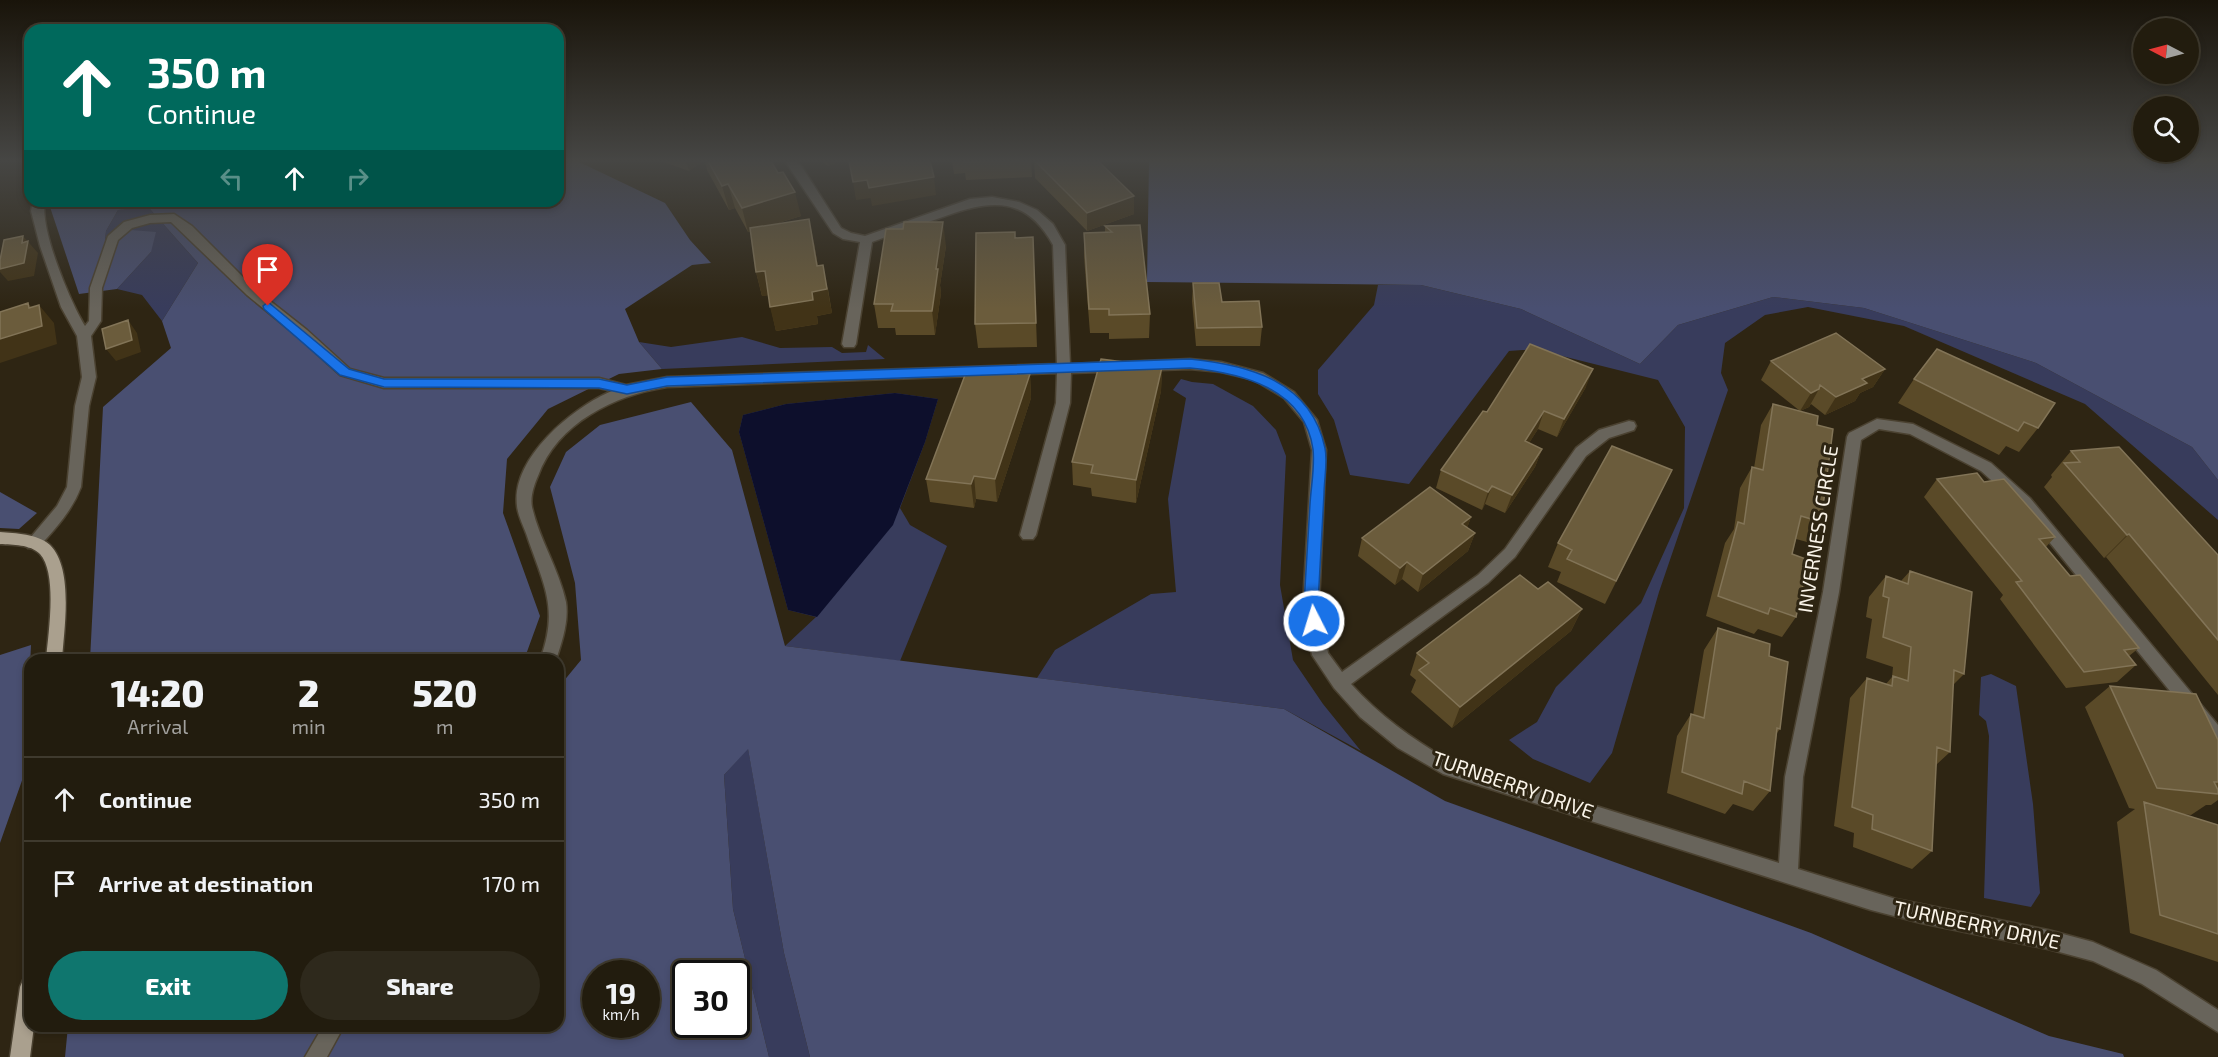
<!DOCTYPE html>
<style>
body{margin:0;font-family:"Exo 2",sans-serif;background:#2e291c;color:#f1f3f6;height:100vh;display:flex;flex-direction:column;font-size:22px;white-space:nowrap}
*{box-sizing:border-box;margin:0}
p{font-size:20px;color:#a2a19e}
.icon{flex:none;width:33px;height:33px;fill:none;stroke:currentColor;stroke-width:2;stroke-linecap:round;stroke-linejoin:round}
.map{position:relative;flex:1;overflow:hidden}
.panel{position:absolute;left:24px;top:654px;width:540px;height:378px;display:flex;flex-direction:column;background:#221c0e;border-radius:18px;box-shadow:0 3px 9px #0003,0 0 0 2px #3f3a2e}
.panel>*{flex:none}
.hud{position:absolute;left:24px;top:24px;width:540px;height:183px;border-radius:18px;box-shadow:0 3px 9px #0003,0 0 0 2px #3f3a2e;background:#00695c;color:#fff;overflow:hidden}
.needle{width:39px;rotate:276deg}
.fabs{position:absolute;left:2133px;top:18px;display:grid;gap:12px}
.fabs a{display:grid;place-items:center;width:66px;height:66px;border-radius:50%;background:#221c0e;box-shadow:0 3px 9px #0003,0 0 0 2px #3f3a2e;font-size:30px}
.speed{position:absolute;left:582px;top:960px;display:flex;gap:12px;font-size:30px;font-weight:700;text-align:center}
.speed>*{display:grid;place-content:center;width:78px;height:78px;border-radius:50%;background:#221c0e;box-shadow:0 3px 9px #0003,0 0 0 2px #3f3a2e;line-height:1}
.speed small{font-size:15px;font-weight:400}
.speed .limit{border:3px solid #111;border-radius:9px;background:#fff;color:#111}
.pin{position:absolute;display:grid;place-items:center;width:51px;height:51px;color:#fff;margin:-62px -26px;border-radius:50% 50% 50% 0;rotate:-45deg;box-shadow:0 0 6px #0007}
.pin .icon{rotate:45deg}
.me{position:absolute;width:66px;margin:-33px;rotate:355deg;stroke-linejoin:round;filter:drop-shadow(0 0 4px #0008)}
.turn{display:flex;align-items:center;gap:21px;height:126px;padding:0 24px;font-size:27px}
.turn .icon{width:78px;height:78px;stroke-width:2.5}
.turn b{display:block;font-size:42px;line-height:51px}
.lanes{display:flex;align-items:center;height:57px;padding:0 24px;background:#0003;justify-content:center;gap:30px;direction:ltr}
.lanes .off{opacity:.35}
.eta{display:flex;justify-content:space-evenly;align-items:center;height:102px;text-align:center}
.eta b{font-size:36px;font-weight:800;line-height:42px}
.action{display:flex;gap:12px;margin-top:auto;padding:12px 24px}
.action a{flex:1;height:69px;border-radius:36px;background:#0f766e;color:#fff;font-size:24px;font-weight:800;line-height:69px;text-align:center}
.action a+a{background:#2e291c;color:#f1f3f6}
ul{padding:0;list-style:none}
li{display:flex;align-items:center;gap:18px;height:84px;padding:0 24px;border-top:2px solid #3f3a2e}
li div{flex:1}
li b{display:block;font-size:22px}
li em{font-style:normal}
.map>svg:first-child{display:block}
.green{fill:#383c5c}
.forest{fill:#494f71;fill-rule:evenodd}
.water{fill:#0d0f2c}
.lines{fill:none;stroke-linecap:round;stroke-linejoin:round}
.minor-casing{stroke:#4b4231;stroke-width:3}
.major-casing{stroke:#4b4231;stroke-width:3}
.minor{fill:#68645b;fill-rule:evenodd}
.major{fill:#aaa08e;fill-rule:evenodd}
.wall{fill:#5a4a28}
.shaded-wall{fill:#413317}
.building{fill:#6b5c3c;stroke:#827457;stroke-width:1.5}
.route{fill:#1a73e8;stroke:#114b97;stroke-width:1.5}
.labels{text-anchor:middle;stroke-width:6;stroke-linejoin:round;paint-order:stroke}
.street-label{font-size:20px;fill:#faf4e9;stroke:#2e2513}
</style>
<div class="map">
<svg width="2218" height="1057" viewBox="0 0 2218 1057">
<rect width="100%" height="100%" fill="#2e2513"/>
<path class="green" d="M149 208 198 263 162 321 142 295 117 289 151 252 105 242 106 231 118 210Z
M1378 285H1421L1521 309 1640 364 1678 325 1773 297 1864 308 2036 363 2192 447 2218 480V520L2085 404 1904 326 1808 307 1765 315 1725 343 1721 373 1728 390 1659 592 1612 753 1590 783 1533 759 1509 740 1537 722 1556 687 1641 603 1684 508 1685 427 1658 380 1534 349 1509 351 1409 484 1350 475 1334 420 1318 394V370L1374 305Z
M742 337 780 348 832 347 842 353 866 352 868 345 885 359 662 369 639 342 671 347Z
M1181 379 1192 382 1213 384 1253 406 1276 430 1286 456 1280 585 1293 660 1323 704 1361 751 1284 709 1037 678 1055 650 1151 594 1176 592 1168 499 1186 398 1173 390Z
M895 393 938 399 925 442 900 508 910 525 947 546 900 661 785 646 816 617 788 610 739 432 743 415 786 404Z
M1991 674 2016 686 2033 804 2040 893 2031 907 1984 898 1989 736 1986 721 1979 715 1981 677Z
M748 748 784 953 810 1057H769L733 909 724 775Z"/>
<path class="forest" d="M558 161H577L665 203 690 240 711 263 692 265 625 309 639 342 662 369 619 374 548 409 507 459 503 513 540 616 524 660H90L103 407 171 348 162 321 198 263 149 208 118 210 106 231 105 241 131 230 156 232 151 252 117 289 79 294 48 201H558Z
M1149 161H2218V480L2192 447 2036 363 1864 308 1773 297 1678 325 1640 364 1521 309 1421 285 1147 282Z
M691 402 732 450 785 646 1284 709 1445 801 1811 933 2049 1036 2123 1054 2124 1057H810L784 953 748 749 724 775 733 909 769 1057H65L68 1026H558V688L581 660 575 583 550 487 566 452 600 425ZM596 974H646V1024H596ZM686 974H736V1024H686Z
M0 492 37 513 19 529 0 528Z
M31 645 25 772 0 843V655Z"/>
<path class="water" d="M895 393 938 399 925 442 893 525 817 617 788 610 739 432 743 415 786 404Z"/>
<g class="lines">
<g class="minor-casing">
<path id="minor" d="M785 161H796L802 167 841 228 851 233 865 236 970 199 992 197 1019 202 1037 210 1053 224 1065 245 1070 364 1190 359 1221 362 1263 373 1294 392 1317 420 1326 450 1319 604 1328 653 1342 672 1478 575 1505 549 1576 448 1599 430 1629 421 1634 422 1636 426 1634 430 1609 438 1586 456 1515 557 1488 583 1351 684C1380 716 1411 738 1448 760L1779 863 1785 777 1823 592 1847 437 1849 433 1877 419 1913 424 1991 463 2030 498 2218 725V745L2212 743 2020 506 1981 471 1910 434 1879 429 1861 440 1839 592 1803 777 1798 869 1896 899 2048 930 2093 942 2156 970 2218 1010V1032L2142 984 2093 961 2048 949 1921 923 1871 910 1443 774 1398 748 1360 717 1334 688 1312 655 1303 604 1312 450 1304 422 1284 398 1254 380 1221 372 1190 369 1071 373 1070 403 1036 535 1033 539H1023L1020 535 1056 403 1057 373 667 387C615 395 557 423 538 476 534 485 530 497 532 507 539 539 559 569 566 602 569 621 562 642 556 660H540C559 608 544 586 527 536 524 527 518 516 517 506 511 458 573 407 612 391L599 388H384L340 375 297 336 247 295 171 222 150 223 132 228 118 240 102 288 101 321 91 336 96 377 89 406 81 487C72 511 55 529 38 548H28L25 544 57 506 67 487 75 406 82 377 77 336 61 307 40 246 31 211 33 201H45C39 228 70 301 85 326L89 321 90 288 108 236 124 222 150 215 174 214 192 226 255 289 307 330 350 369 384 378H599L626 385 667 377 1057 364 1053 245C1024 192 986 201 937 219 915 226 894 234 872 242L856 344 854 347H844L842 344 860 242 843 239 833 233Z
M323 1026H344L327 1057H305Z"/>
</g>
<g class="major-casing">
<path id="major" d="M0 532C15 533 38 534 50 545 74 569 64 629 62 660H46C48 635 58 574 40 554 30 544 13 545 0 544Z
M30 977V1026H34L30 1057H10L20 987 23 980Z"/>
</g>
<use href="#minor" class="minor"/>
<use href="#major" class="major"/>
</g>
<path class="wall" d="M661 161H703L689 171Z
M705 161H771L801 216 772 225 814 243 818 266 828 289 832 313 817 316 818 324 776 331 768 295 762 296 756 272 751 231 748 232 735 208 729 210 707 170Z
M821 161H840L828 166Z
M952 161H1031L1032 177 966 180 965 173 954 174Z
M1034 161 1134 196V214L1087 231 1035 178Z
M1140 225 1150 314 1149 338 1109 339V333H1090L1084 257V233H1105V226Z
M1033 237 1037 347 978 348 975 324 1015 238Z
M946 246 940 285 941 293 935 335H896L895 328H878L874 304Z
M1193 283 1262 327 1260 346H1196L1192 301Z
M1937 349 2038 428 2019 452 2006 446 1999 455 1898 403 1914 379Z
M1771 361 1885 369 1873 387 1860 393 1855 401 1825 415 1811 404 1809 407 1800 411 1761 380Z
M1162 367 1161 391 1136 503 1092 496 1091 488 1073 485 1072 462Z
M1030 374 1031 398 997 502 976 499 974 508 930 502 926 479Z
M1586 387 1557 437 1538 429 1529 443 1542 449 1535 467 1505 513 1485 504 1482 510 1436 488 1441 470 1487 412Z
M1773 404 1817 425 1821 522 1807 542 1796 539 1792 554 1810 581 1801 594 1796 617 1782 637 1758 629 1754 634 1706 616 1725 543 1734 529 1740 488 1752 467 1754 468 1761 425Z
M2071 451 2218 555V695L2106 557 2104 558 2044 487 2052 477 2051 475Z
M1672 470 1605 604 1557 582 1561 572 1548 567 1558 543Z
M1937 479 1984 482 2055 537 2046 547 2070 576 2139 648 2129 656 2136 665 2117 682 2066 688 2000 599 2003 595 1924 497Z
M1471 517 1467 528 1475 533 1468 551 1418 592 1402 579 1395 585 1358 556 1362 538Z
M1910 571 1964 674 1953 685 1950 752 1936 765 1932 851 1912 869 1853 847 1854 833 1834 826 1850 698 1867 678 1886 684 1892 677 1893 667 1866 658 1872 619 1866 617 1869 597 1886 576 1901 581Z
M1538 589 1582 609 1571 631 1452 728 1411 692 1416 680 1410 675 1417 653Z
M1718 628 1769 656 1780 729 1777 733 1770 791 1753 811 1733 804 1725 814 1667 793 1677 736 1691 714 1693 715 1704 650Z
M2110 686 2218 740V800L2211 805H2206L2191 815 2182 814 2218 825V962L2130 933 2117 822 2135 809 2129 808 2085 707Z"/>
<path class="shaded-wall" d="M686 161H703L689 171Z
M827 161H840L828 166Z
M934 177 936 195 872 206 869 188Z
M867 180 871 198 856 200 853 182Z
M728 184 735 208 729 210 722 186Z
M795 192 801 216 748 232 742 208Z
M1134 196V214L1087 231V213Z
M809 219 814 243 822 290 817 266Z
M943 222 946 246 940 285 941 293 935 335 932 311 936 269Z
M23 236 38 253 34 276 8 281 0 272V269L22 243Z
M823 265 832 313 817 316 818 324 776 331 770 307Z
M765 271 772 295 762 296 756 272Z
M28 303 40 317 39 305 54 323 57 344 0 363V339L29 308Z
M128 320 137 333 141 352 116 361 106 349Z
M1162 367 1161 391 1136 503V480Z
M1593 369 1586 387 1557 437 1564 419Z
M1885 369 1873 387 1860 393 1855 401 1825 415 1836 397 1862 379Z
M1030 374 1031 398 997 502 995 479Z
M1819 389 1809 407 1800 411 1811 393Z
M1544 411 1538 429 1519 459 1525 441Z
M1542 449 1535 467 1505 513 1512 495Z
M974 476 976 499 974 508 971 484Z
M1492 486 1485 504 1482 510 1488 492Z
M1471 517 1465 534 1462 524Z
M1475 533 1468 551 1418 592 1423 574Z
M2129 534 2106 557 2104 558 2127 535Z
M1407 562 1402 579 1395 585 1400 568Z
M1582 609 1571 631 1452 728 1460 707Z"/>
<path class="building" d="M708 161H771L778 173 783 172 795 192 742 208 728 184 722 186Z
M849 161H930L934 177 869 188 867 180 853 182Z
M964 161H993L964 162Z
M1035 161H1098L1134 196 1087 213Z
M809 219 817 266 823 265 827 289 812 292 813 300 770 307 765 271 756 272 750 228Z
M904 222H943L936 269H938L932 311H891L893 304H874L886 229H903Z
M1140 225 1150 314 1109 315V309H1089L1084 233 1112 232 1105 226Z
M1015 232V238L1033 237 1036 323 975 324 976 233Z
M23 236 22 243 28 241 24 263 0 269V260L4 240Z
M1193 283H1219L1222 302 1259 301 1262 327 1197 328Z
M28 303 29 308 39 305 42 326 0 339V312Z
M128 320 132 340 106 349 102 329Z
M1836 333 1885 369 1862 379 1867 383 1836 397 1820 385 1819 389 1811 393 1771 361Z
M1530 344 1593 369 1564 419 1544 411 1525 441 1542 449 1512 495 1492 486 1488 492 1441 470 1483 411 1487 412Z
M1937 349 2055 403 2038 428 2024 422 2018 431 1914 379Z
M1101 359 1162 367 1136 480 1091 473 1093 465 1072 462Z
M968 367 1030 374 995 479 974 476 971 484 926 479Z
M1773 404 1818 416 1817 425 1833 429 1821 522 1801 516 1792 554 1814 562 1810 581 1804 579 1796 617 1770 608 1768 614 1718 596 1738 522 1744 524 1752 467 1763 470Z
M1612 446 1672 470 1616 581 1567 559 1572 550 1558 543Z
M2119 447 2218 555V640L2129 534 2127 535 2064 463 2080 462 2071 451Z
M1977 473 1984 482 2004 479 2055 537 2039 539 2070 576 2080 575 2139 648 2124 650 2136 665 2084 672 2016 582 2022 581 1937 479Z
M1430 487 1471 517 1462 524 1475 533 1423 574 1407 562 1400 568 1362 538Z
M1910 571 1972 592 1964 674 1954 670 1950 752 1937 747 1932 851 1872 829 1873 815 1852 807 1867 678 1892 686 1893 676 1908 681 1911 647 1883 637 1889 598 1883 596 1886 576 1908 584Z
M1520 575 1538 589 1548 582 1582 609 1460 707 1419 670 1429 663 1417 653Z
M1718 628 1770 644 1769 656 1788 662 1780 729 1777 728 1770 791 1744 781 1742 794 1682 772 1691 714 1704 718Z
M2110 686 2196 694 2218 740V782H2214L2218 790V794L2157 788Z
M2144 802 2218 825V934L2160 915Z"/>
<linearGradient id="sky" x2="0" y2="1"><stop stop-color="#19140a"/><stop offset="0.52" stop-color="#464644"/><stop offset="1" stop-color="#464644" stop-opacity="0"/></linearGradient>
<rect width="2218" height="309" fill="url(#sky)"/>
<path class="route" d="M268 302 349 369 384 379H599L627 385 667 377 1190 359C1249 365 1311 381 1325 448 1328 462 1324 480 1324 494 1322 531 1320 567 1318 604L1321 621 1319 625H1309L1304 604C1306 571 1308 537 1310 504 1311 487 1315 466 1313 449 1304 388 1241 373 1190 368L667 386 627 394 599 388 384 387 340 375 264 309 263 306Z"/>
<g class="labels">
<g class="street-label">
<text transform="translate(1818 529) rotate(-81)" y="7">INVERNESS CIRCLE</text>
<text transform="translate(1513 785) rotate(19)" y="7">TURNBERRY DRIVE</text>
<text transform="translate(1977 925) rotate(12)" y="7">TURNBERRY DRIVE</text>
</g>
</g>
</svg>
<div class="fabs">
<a><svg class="needle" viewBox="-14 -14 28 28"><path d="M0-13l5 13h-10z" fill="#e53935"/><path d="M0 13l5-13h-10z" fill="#a2a19e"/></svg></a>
<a><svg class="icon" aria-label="search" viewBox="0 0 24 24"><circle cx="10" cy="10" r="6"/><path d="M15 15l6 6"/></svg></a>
</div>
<div class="speed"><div>19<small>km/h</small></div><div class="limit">30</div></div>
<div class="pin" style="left:268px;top:306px;background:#d93025"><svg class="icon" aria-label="arrive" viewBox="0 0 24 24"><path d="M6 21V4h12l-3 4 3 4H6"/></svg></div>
<svg class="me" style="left:1314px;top:621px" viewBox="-20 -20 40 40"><circle r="17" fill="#1a73e8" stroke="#fff" stroke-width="3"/><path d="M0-11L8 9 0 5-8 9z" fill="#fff"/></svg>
<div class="hud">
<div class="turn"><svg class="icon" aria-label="ahead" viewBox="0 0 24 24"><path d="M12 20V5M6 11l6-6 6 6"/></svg><div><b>350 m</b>Continue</div></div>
<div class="lanes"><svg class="icon off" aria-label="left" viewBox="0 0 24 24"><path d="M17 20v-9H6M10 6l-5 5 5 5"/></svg><svg class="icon" aria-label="ahead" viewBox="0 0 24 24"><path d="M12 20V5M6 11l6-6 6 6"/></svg><svg class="icon off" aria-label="right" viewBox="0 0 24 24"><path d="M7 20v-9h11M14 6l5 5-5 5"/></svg></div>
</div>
<section class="panel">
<div class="eta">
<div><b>14:20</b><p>Arrival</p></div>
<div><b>2</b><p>min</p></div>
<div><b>520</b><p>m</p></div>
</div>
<ul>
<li><svg class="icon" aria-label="ahead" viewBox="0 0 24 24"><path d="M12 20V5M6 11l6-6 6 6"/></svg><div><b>Continue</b></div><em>350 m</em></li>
<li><svg class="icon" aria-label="arrive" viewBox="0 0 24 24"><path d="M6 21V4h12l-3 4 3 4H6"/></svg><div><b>Arrive at destination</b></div><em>170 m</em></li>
</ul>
<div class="action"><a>Exit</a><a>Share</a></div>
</section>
</div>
